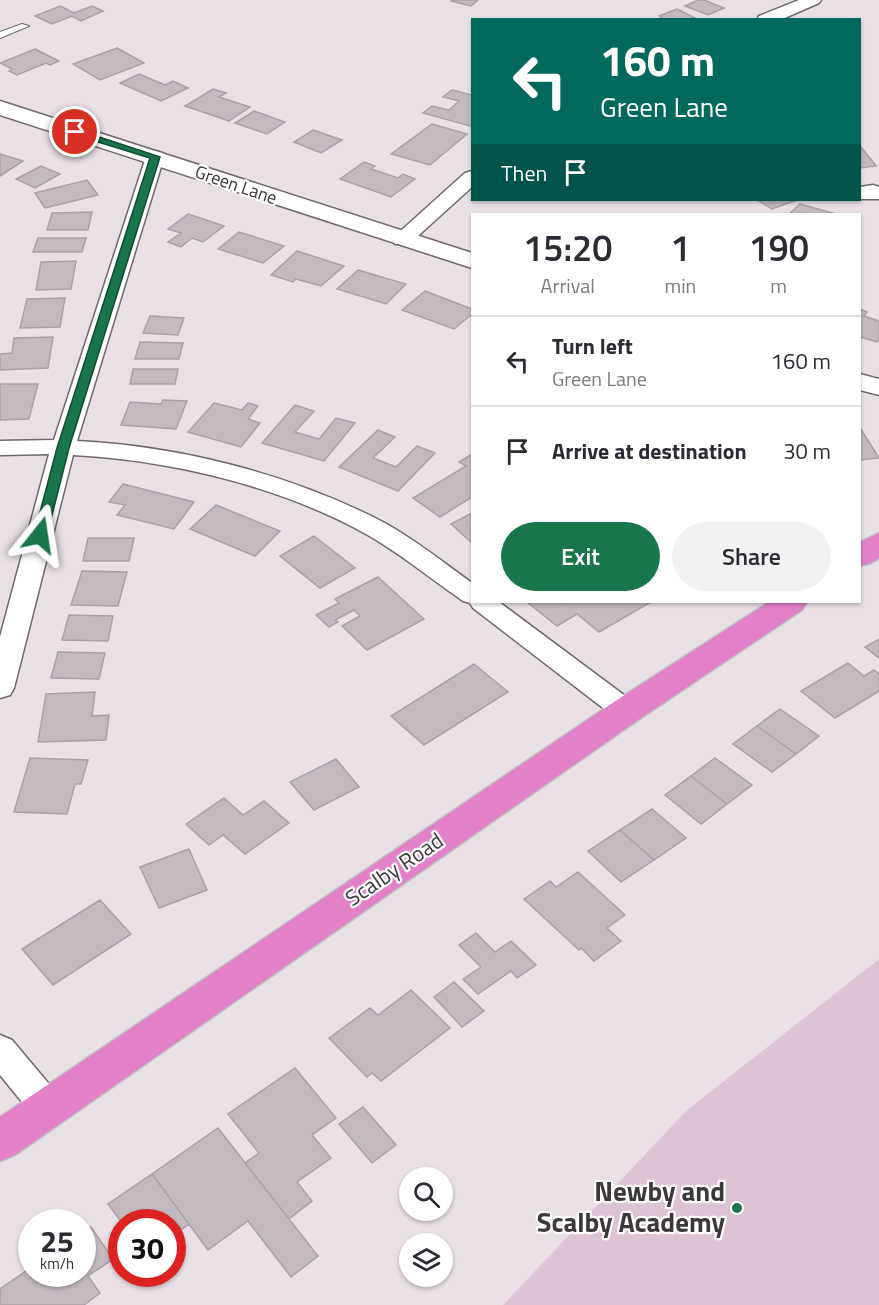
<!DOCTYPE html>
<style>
body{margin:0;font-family:"Titillium Web",sans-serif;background:#f2f2f3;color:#2b2b33;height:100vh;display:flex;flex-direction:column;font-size:22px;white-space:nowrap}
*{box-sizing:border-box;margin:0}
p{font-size:20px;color:#7c7c81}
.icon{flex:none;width:33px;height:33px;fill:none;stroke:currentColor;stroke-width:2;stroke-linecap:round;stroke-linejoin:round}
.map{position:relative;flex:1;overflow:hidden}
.panel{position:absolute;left:471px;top:213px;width:390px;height:390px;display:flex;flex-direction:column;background:#fff;border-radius:0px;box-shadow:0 2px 4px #0004}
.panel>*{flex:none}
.guide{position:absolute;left:471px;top:18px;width:390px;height:183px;border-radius:0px;box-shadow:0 2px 4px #0004;background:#00695c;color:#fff;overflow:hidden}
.controls{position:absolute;left:399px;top:1167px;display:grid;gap:12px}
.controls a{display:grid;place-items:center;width:54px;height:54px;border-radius:50%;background:#fff;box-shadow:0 2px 4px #0004;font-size:30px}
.speed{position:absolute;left:18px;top:1209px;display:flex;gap:12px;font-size:30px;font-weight:700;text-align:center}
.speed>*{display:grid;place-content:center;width:78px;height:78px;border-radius:50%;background:#fff;box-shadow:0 2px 4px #0004;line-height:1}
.speed small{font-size:15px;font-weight:400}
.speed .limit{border:9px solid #d22;background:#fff;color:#111}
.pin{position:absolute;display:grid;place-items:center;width:51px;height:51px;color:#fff;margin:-26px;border:3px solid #fff;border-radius:50%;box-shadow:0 2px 6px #0007}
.me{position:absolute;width:66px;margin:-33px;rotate:15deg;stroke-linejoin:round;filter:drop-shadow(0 0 4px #0008)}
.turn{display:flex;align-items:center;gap:21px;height:126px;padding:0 30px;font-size:27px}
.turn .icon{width:78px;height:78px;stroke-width:2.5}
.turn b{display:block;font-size:42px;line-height:51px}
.then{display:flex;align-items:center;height:57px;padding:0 30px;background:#0003;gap:12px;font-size:22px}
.eta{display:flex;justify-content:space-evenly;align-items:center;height:102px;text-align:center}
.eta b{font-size:36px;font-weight:600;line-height:42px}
.button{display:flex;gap:12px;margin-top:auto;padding:12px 30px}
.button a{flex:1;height:69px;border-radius:36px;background:#19754b;color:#fff;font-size:24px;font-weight:600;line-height:69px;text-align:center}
.button a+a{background:#f2f2f3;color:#2b2b33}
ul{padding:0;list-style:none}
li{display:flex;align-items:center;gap:18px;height:90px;padding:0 30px;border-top:2px solid #e1e1e2}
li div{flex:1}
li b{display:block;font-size:22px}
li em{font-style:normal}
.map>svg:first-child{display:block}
.green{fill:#ddc4d5}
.building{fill:#c3bac0;stroke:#aaa1a7;stroke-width:1.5}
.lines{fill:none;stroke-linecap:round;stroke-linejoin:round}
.lane-casing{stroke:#70686d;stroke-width:2}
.street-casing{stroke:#70686d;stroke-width:3}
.secondary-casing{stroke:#70686d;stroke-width:3}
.highway-casing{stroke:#c0bfc0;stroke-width:3}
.lane{fill:#fff;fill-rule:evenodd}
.street{fill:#fff;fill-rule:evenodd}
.secondary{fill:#fff;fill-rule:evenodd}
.highway{fill:#e281c8;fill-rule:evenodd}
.route{fill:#19754b;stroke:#104c31;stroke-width:1.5}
.poi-dot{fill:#19754b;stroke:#fff;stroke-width:2}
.labels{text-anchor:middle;stroke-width:4.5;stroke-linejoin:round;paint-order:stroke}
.far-street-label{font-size:18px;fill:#3b373a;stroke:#fff}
.street-label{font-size:22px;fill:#3b373a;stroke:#fff}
.near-poi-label{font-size:27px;font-weight:bold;fill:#3b373a;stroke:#fff;text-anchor:end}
</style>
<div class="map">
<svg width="879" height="1305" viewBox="0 0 879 1305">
<rect width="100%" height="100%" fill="#e9e0e6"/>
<path class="green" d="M879 959V1305H503L686 1111Z"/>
<path class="building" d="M452 0H478L471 6 451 1Z
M698 0H704L724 8 708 15 685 6Z
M60 6 74 13 92 6 103 11 81 21 72 16 52 24 35 16Z
M677 9 697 19 666 20 659 16Z
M117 48 144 63 100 80 73 64Z
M35 49 59 61 50 65 46 63 17 75 9 71 12 69 0 63Z
M139 74 165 85 173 81 188 88 161 101 120 83Z
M213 89 226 93 219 97 250 107 229 121 185 106Z
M452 90 472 95V124L470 126 423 113 432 106 449 110 459 101 443 97Z
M254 111 285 122 267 134 235 123Z
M432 124 467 134 430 165 391 154Z
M313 130 342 140 321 153 294 142Z
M861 147 876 166 860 168Z
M0 154 23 161 0 176Z
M364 162 375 166 371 169 398 178 403 174 415 179 391 197 340 179Z
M41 166 60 174 35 188 16 179Z
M87 180 98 195 45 208 35 193Z
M757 200H797L772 209Z
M800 204 836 214H789Z
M92 212 88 230H47L52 213Z
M188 214 224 226 203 242 192 238 181 247 168 242 181 233 168 229Z
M239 232 284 246 263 263 218 249Z
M38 238H86L82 252H33Z
M297 251 344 266 321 286 296 279 293 282 271 275Z
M76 261 71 289 36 290 41 262Z
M358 270 406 284 386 304 337 289Z
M425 291 472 309V314L454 329 402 310Z
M65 298 60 327 20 328 27 299Z
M860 309 867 312 864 316 879 321V339L877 342 860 337Z
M150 316 184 318 178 335 143 333Z
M53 337 48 368 0 370V354L12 353 14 338Z
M140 342 183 343 179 359H135Z
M133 369H178L175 384H130Z
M0 384H38L29 419 0 420Z
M163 400 187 401 176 429 121 425 130 402 161 404Z
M214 403 242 410 248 403 258 406 248 419 260 423 241 447 188 432Z
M295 405 314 411 295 432 319 439 336 418 355 423 324 461 262 443Z
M860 429H861L879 458 860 460Z
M378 430 395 437 373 458 396 467 417 446 435 453 398 491 339 467Z
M472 454V497L440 517 413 498 466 466 459 462Z
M123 484 194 502 174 529 117 515 125 505 109 502Z
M216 505 280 531 255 556 190 529Z
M472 513V543L451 524Z
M314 536 355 568 320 588 280 556Z
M88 538H134L129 561H83Z
M82 571 127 572 118 606 71 605Z
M378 577 424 619 367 650 342 626 360 616 354 610 335 620 338 622 329 627 316 615 339 603 335 599Z
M527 602H562L565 603 568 602H651L599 632 577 614 557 626Z
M69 615 113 616 108 641 62 640Z
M879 639V658L865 647Z
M58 652 105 653 99 679 51 678Z
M848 663 864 676 874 670 879 674V691L835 718 801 691Z
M474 664 508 692 424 745 391 716Z
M95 692 92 716 109 715 106 740 38 742 46 694Z
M780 709 819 736 796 754 757 726Z
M757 726 796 754 772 772 733 744Z
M30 758 88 760 81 784H75L67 814 14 812Z
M715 758 752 785 727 804 691 776Z
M336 759 359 787 314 810 290 782Z
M691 776 727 804 701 824 665 795Z
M224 798 243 815 264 801 289 823 245 854 223 835 209 845 186 824Z
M652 809 686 838 654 860 620 830Z
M620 830 654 860 621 882 588 851Z
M189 849 207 890 159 908 140 867Z
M578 872 625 915 607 928 621 941 594 961 581 948 579 950 524 899 550 881 556 887Z
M100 900 131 934 53 985 22 949Z
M476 933 495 952 511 941 536 965 517 978 511 971 478 994 463 979 481 967 459 945Z
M454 982 484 1011 462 1027 434 997Z
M411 990 450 1028 381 1081 372 1073 367 1077 329 1038 370 1008 378 1015Z
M295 1068 336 1118 312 1135 331 1158 297 1182 312 1201 289 1219 245 1163 259 1153 228 1114Z
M363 1107 396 1145 372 1163 339 1124Z
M218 1128 318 1256 291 1277 248 1221 208 1250 152 1174Z
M152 1174 189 1224 172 1236V1222L122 1223 108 1204Z
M91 1227 113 1259 88 1276 100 1293 84 1305H0V1289L32 1267V1274H82V1232Z"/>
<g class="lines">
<g class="lane-casing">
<path id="lane" d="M22 24 29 26 0 38V32Z"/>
</g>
<g class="street-casing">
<path id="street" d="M799 0H821L819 3 780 20H757L759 16Z
M155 151 162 153 164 157 77 441C180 446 289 474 381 521 412 537 444 563 472 583V602H499L636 704 640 711 636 718 626 721 616 718 473 608 470 603 463 601C431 579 400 553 366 534 280 486 170 460 73 455L14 688 10 695 0 698V637L49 454 0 455V441L54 440 146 157 148 153Z
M472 171V187L409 244H395L392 240 395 236 465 173Z
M873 185 879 187V199H860V187Z
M0 1035 12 1040 59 1096 64 1107 59 1118 47 1123 35 1118 0 1075Z"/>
</g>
<g class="secondary-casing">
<path id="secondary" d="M0 101 472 253V268L0 115Z
M860 374 879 379V395L860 390Z"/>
</g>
<g class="highway-casing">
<path id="highway" d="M879 533V558L871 563 860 566V542Z
M769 602H807L802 610 638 720 15 1155 0 1161V1117L614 702Z"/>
</g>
<use href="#lane" class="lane"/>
<use href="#street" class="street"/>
<use href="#secondary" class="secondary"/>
<use href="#highway" class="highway"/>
</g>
<path class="route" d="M72 130H78L160 157 69 448 47 535 40 540 34 535 57 448 150 158 72 134Z"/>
<circle class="poi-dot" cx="737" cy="1208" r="6"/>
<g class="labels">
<g class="far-street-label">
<text transform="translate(236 185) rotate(19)" y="6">Green Lane</text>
</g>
<g class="street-label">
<text transform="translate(394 869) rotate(-34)" y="8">Scalby Road</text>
</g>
<g class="near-poi-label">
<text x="725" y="1201">Newby and<tspan x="725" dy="31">Scalby Academy</tspan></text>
</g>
</g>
</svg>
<div class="controls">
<a><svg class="icon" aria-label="search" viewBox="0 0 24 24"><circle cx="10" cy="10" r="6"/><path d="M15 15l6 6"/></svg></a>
<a><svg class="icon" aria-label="layers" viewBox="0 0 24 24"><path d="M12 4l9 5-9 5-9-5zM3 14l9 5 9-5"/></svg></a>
</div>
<div class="speed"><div>25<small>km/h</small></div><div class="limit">30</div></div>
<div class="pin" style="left:75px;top:132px;background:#d93025"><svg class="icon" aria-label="arrive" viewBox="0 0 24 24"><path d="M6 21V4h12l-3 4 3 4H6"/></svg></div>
<svg class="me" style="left:40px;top:535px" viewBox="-20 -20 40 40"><path d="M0-17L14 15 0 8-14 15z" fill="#19754b" stroke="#fff" stroke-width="4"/></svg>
<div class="guide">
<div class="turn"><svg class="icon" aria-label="left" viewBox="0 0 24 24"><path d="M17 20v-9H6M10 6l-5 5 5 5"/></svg><div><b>160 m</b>Green Lane</div></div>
<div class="then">Then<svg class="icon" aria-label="arrive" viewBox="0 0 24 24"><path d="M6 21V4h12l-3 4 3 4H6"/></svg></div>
</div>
<section class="panel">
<div class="eta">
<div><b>15:20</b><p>Arrival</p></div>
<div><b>1</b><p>min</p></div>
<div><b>190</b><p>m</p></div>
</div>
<ul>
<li><svg class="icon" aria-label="left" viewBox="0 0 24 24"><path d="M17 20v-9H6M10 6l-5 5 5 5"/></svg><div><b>Turn left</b><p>Green Lane</p></div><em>160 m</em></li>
<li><svg class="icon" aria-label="arrive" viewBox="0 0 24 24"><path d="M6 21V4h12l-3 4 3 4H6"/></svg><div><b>Arrive at destination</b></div><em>30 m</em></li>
</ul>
<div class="button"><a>Exit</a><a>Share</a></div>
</section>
</div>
